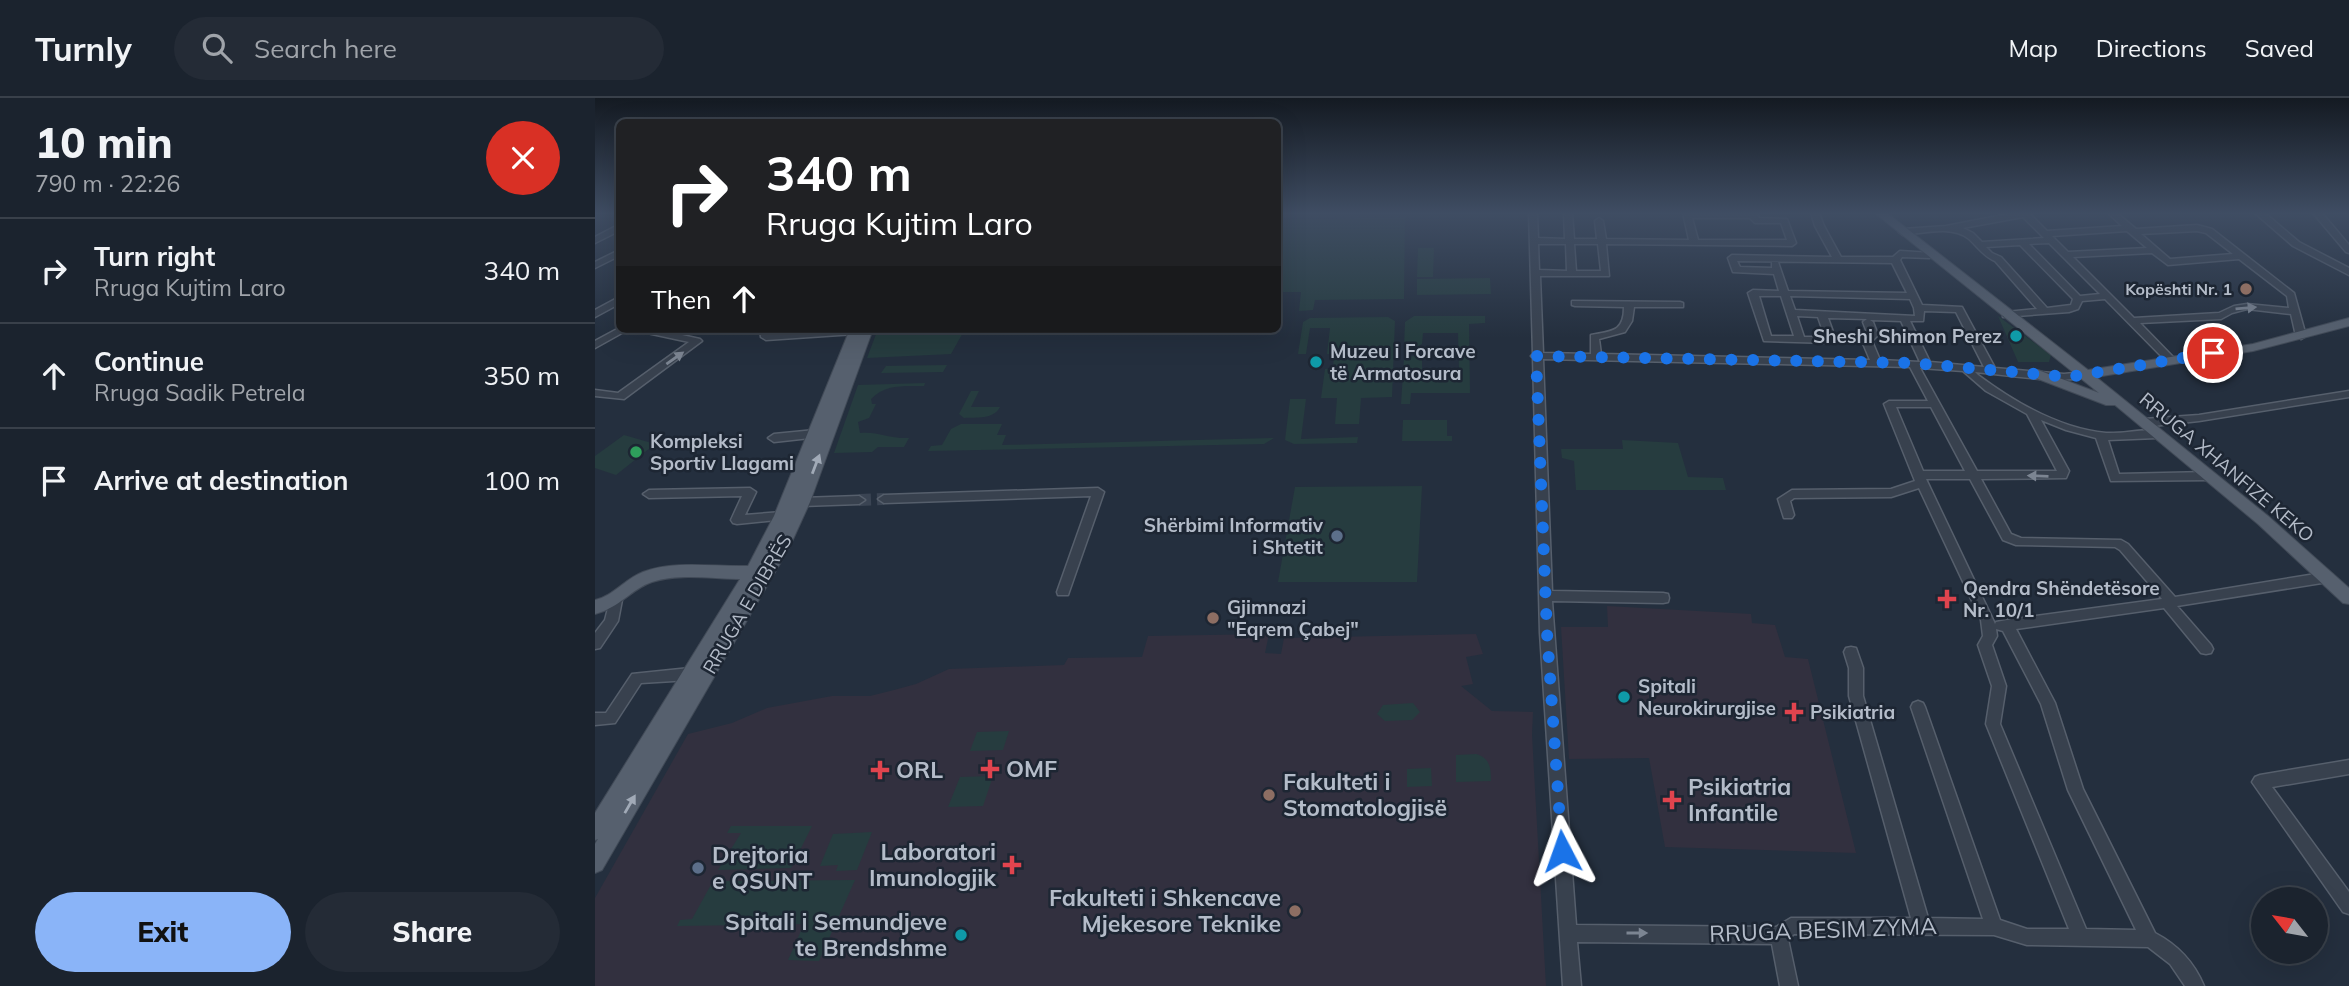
<!DOCTYPE html>
<meta charset="utf-8">
<style>
body{margin:0;font-family:Mulish,sans-serif;background:#242b36;color:#f1f3f6;height:100vh;display:flex;flex-direction:column;font-size:26px;white-space:nowrap}
*{box-sizing:border-box;margin:0}
p{font-size:23px;color:#a0a4aa}
.icon{flex:none;width:38px;height:38px;fill:none;stroke:currentColor;stroke-width:2;stroke-linecap:round;stroke-linejoin:round}
.map{position:relative;flex:1;overflow:hidden}
.drawer{display:flex;flex-direction:column;background:#1b232e;width:595px}
.drawer>*{flex:none}
.guide{position:absolute;left:21px;top:21px;width:665px;height:214px;border-radius:10px;box-shadow:0 7px 28px #0002,0 0 0 2px #39404a;background:#202124;color:#fff;overflow:hidden}
.needle{width:46px;rotate:301deg}
.fabs{position:absolute;left:1656px;top:789px;display:grid;gap:14px}
.fabs a{display:grid;place-items:center;width:77px;height:77px;border-radius:50%;background:#1b232e;box-shadow:0 7px 28px #0002,0 0 0 2px #39404a;font-size:35px}
.pin{position:absolute;display:grid;place-items:center;width:60px;height:60px;color:#fff;margin:-30px;border:4px solid #fff;border-radius:50%;box-shadow:0 2px 7px #0007}
.me{position:absolute;width:77px;margin:-38px;rotate:356deg;stroke-linejoin:round;filter:drop-shadow(0 0 5px #0008)}
.turn{display:flex;align-items:center;gap:24px;height:147px;padding:0 35px;font-size:32px}
.turn .icon{width:91px;height:91px;stroke-width:2.5}
.turn b{display:block;font-size:49px;line-height:60px}
.then{display:flex;align-items:center;height:66px;padding:0 35px;background:#0003;gap:14px;font-size:26px}
.round{display:grid;place-items:center;flex:none;width:74px;height:74px;border-radius:37px;background:#242b36}
.headline{display:flex;align-items:center;justify-content:space-between;height:119px;padding:0 35px}
h1{font-size:42px;font-weight:800;line-height:52px}
.action{display:flex;gap:14px;margin-top:auto;padding:14px 35px}
.action a{flex:1;height:80px;border-radius:42px;background:#8ab4f8;color:#111;font-size:28px;font-weight:800;line-height:80px;text-align:center}
.action a+a{background:#242b36;color:#f1f3f6}
ul{padding:0;list-style:none}
li{display:flex;align-items:center;gap:21px;height:105px;padding:0 35px;border-top:2px solid #39404a}
li div{flex:1}
li b{display:block;font-size:26px}
li em{font-style:normal}
header{display:flex;align-items:center;gap:42px;box-sizing:border-box;height:98px;padding:0 35px;background:#1b232e;border-bottom:2px solid #39404a}
header strong{font-size:33px}
nav{display:flex;gap:38px;margin-inline-start:auto;font-size:24px}
.search{width:490px;height:63px;background:#242b36;display:flex;align-items:center;gap:18px;box-sizing:border-box;padding:0 24px;border-radius:38px;color:#a0a4aa;font-size:26px}
main{display:flex;flex:1;min-height:0}
.map>svg:first-child{display:block}
.medical{fill:#32303f}
.green{fill:#263c3f}
.lines{fill:none;stroke-linecap:round;stroke-linejoin:round}
.minor-tunnel{stroke:#3a4453;stroke-width:12;stroke-dasharray:12 6;stroke-linecap:butt}
.minor-casing{stroke:#565f6c;stroke-width:3}
.major-casing{stroke:#414a57;stroke-width:2}
.minor{fill:#38414e;fill-rule:evenodd}
.major{fill:#56606e;fill-rule:evenodd}
.oneway{fill:#7c8592}
.oneway2{fill:#a1aab7}
.route{stroke:#1a73e8;stroke-width:12;stroke-dasharray:0 21.6}
.education-dot{fill:#8d6e63;stroke:#1d2633;stroke-width:2.5}
.culture-dot{fill:#0f9aa8;stroke:#1d2633;stroke-width:2.5}
.leisure-dot{fill:#2e9e5b;stroke:#1d2633;stroke-width:2.5}
.service-dot{fill:#5c6f8a;stroke:#1d2633;stroke-width:2.5}
.health-dot{fill:#e0444e;stroke:#1d2633;stroke-width:2.5}
.labels{text-anchor:middle;stroke-width:5;stroke-linejoin:round;paint-order:stroke}
.far-poi-label{font-size:16px;font-weight:bold;fill:#b4bcc9;stroke:#1d2633;text-anchor:end}
.poi-label{font-size:19px;font-weight:bold;fill:#b4bcc9;stroke:#1d2633;text-anchor:start}
.street-label{font-size:19px;fill:#b4bcc9;stroke:#1d2633}
.near-poi-label{font-size:23px;font-weight:bold;fill:#b4bcc9;stroke:#1d2633;text-anchor:start}
.near-street-label{font-size:23px;fill:#b4bcc9;stroke:#1d2633}
</style>
<header>
<strong>Turnly</strong>
<div class="search"><svg class="icon" aria-label="search" viewBox="0 0 24 24"><circle cx="10" cy="10" r="6"/><path d="M15 15l6 6"/></svg>Search here</div>
<nav><a>Map</a><a>Directions</a><a>Saved</a></nav>
</header>
<main>
<section class="drawer">
<div class="headline"><div><h1>10 min</h1><p>790 m · 22:26</p></div><a class="round" style="background:#d93025;color:#fff"><svg class="icon" aria-label="close" viewBox="0 0 24 24"><path d="M6 6l12 12M18 6L6 18"/></svg></a></div>
<ul>
<li><svg class="icon" aria-label="right" viewBox="0 0 24 24"><path d="M7 20v-9h11M14 6l5 5-5 5"/></svg><div><b>Turn right</b><p>Rruga Kujtim Laro</p></div><em>340 m</em></li>
<li><svg class="icon" aria-label="ahead" viewBox="0 0 24 24"><path d="M12 20V5M6 11l6-6 6 6"/></svg><div><b>Continue</b><p>Rruga Sadik Petrela</p></div><em>350 m</em></li>
<li><svg class="icon" aria-label="arrive" viewBox="0 0 24 24"><path d="M6 21V4h12l-3 4 3 4H6"/></svg><div><b>Arrive at destination</b></div><em>100 m</em></li>
</ul>
<div class="action"><a>Exit</a><a>Share</a></div>
</section>
<div class="map">
<svg width="1754" height="888" viewBox="0 0 1754 888">
<rect width="100%" height="100%" fill="#242f3e"/>
<path class="medical" d="M1012 508 1156 516 1157 525 1180 527 1190 559 1213 561 1261 755 1070 749 1054 660 974 661 966 529H1013Z
M674 536 670 555 686 556 689 540 881 536 888 556 871 559 878 586 866 588 897 613 938 614 937 637 951 888H0V800L93 636 137 625 172 610 237 598H275L299 592 321 586 354 571 469 567 473 560 547 559 553 538Z"/>
<path class="green" d="M810 119 809 201 720 202 718 212 704 213 706 194H683V122Z
M823 150H839L838 179H822Z
M895 180 896 196 822 197V181Z
M819 218H890V225L874 226 875 295H816L815 306H806L809 259 820 258 827 262V273L864 272 863 235H828L827 246 819 251 809 250 810 224Z
M1403 218 1456 257 1454 264H1423Z
M793 219 800 223 797 299 766 300 764 326H740L742 300H726L730 271 738 270 739 256H732L735 230H715L711 256H703L708 224 715 220Z
M283 231H370L356 256 272 260Z
M352 267 348 274 286 275 291 268Z
M330 285 329 288C309 288 290 286 276 301L277 306H281L274 320 263 324 265 335C282 333 295 341 314 340L309 349H283L277 354 239 355 263 287Z
M376 293H384L376 309H405C398 322 382 319 369 320L364 316Z
M695 301H711L706 341 763 339 762 345 699 346 690 342Z
M808 322H852V338H857V343H807Z
M366 326H407L402 337H411L407 347 679 340 669 346 333 353 336 348 347 347 356 331Z
M29 337 60 346 21 377 0 370V358Z
M1027 342 1083 345 1093 379 1128 380 1131 392H981L979 363 967 360 966 351H1028Z
M827 388 822 484H683L700 389Z
M818 605 825 614 817 622 790 623 782 616 788 607Z
M414 633 408 652 375 653 382 634Z
M881 656C895 660 896 670 896 683L861 684V657Z
M836 670 837 688 812 689V671Z
M398 678 388 708 353 709 365 679Z
M136 728H217L196 770 123 772 146 735H132Z
M277 734 262 772 241 773 243 767 225 768 238 736Z
M260 782 224 863 193 862 209 826 82 828 85 822 97 821 118 783Z"/>
<g class="lines">
<path class="minor-tunnel" d="M264 402 289 401"/>
<g class="minor-casing">
<path id="minor" d="M934 115H942L943 140 970 141 969 116 977 115 979 141H1002L1000 123 1004 120 1008 123 1011 141 1094 142 1088 115H1162L1164 120 1192 121 1201 145 1197 148 1011 146 1014 178H945L948 255 996 256V237C1017 233 1029 234 1029 209L980 208 977 207V203L1085 204 1088 205V209H1039L1037 223 1030 234 1004 241 1006 256 1275 262 1267 243 1273 237 1268 224 1272 221 1233 220 1241 242 1236 245 1169 243 1153 195 1158 192 1184 193 1179 176 1138 174 1133 160 1137 157 1237 159 1220 128 1216 115H1224L1229 128 1246 159H1298L1305 153 1337 155V159L1334 160 1307 159 1305 162 1327 207 1367 209 1400 270 1469 276 1489 274 1494 277C1478 288 1403 276 1380 274L1383 277C1419 304 1466 331 1511 335 1529 336 1548 330 1566 333L1567 336 1566 339 1562 340 1513 342 1524 376 1614 374 1620 378 1614 382 1516 383 1501 340 1471 332 1446 322 1474 373 1471 380 1386 381 1416 436 1426 440 1526 442 1533 446 1580 499 1733 474 1737 476 1739 479 1737 482 1733 484 1582 508 1616 547 1618 551 1616 555 1611 556 1606 555 1569 510 1421 531 1460 605 1488 691 1560 835C1583 847 1599 864 1609 888H1590L1575 866 1553 849 1432 847 1399 837 1199 836 1193 841 1203 888H1185L1177 846 982 844 986 888H968L945 535 938 260 936 258 938 256ZM1097 120H1155L1160 125H1186L1192 142H1103ZM943 146H971L972 173 944 172ZM979 146H1003L1006 173H981ZM1142 163 1297 165 1312 195 1193 193 1183 164H1177V170L1145 169ZM1164 198H1186L1199 238H1176ZM1195 198 1315 201 1319 210 1320 218 1200 212ZM1329 213 1361 214 1389 269 1335 264 1315 223H1328ZM1202 218 1223 219 1230 239H1209ZM1275 222 1306 223 1325 264 1285 262 1277 243 1283 237 1278 224ZM948 261 1315 269 1333 303H1294L1289 306 1320 383 1296 391 1197 392 1183 401 1189 420H1197L1199 417 1195 403 1199 400 1296 399 1324 390 1386 522 1388 538 1383 547 1397 588 1391 626 1474 831H1432L1405 822 1330 609 1328 605 1323 603 1318 605 1316 609 1388 821 1333 820 1268 598V570L1261 550 1256 549 1251 550 1249 554 1254 570V598L1316 820H1196L1181 829 981 827 957 503 1068 505 1073 504 1074 500 1073 496 1068 495 957 493ZM1325 270 1368 273 1391 293 1432 316 1462 373H1382ZM1301 309H1336L1370 373H1328ZM1331 381H1375L1408 442 1421 447 1520 449 1525 452 1567 501 1412 522 1401 524 1400 526ZM1401 531 1408 533 1446 606 1473 692 1541 832 1491 831 1405 626 1411 588 1397 547 1402 538Z
M1418 115H1437L1436 117 1452 133 1527 128 1513 115H1522L1541 131 1602 127 1617 131 1699 195 1711 238 1706 241 1701 238 1696 216 1652 211 1637 215 1626 221 1545 225 1581 262 1580 264H1572L1510 201 1487 203 1483 211 1474 214 1408 219V215L1411 214 1442 211 1400 163C1388 158 1383 149 1374 141 1358 127 1328 135 1308 137L1304 134 1308 131 1351 128ZM1428 119 1449 140 1387 144 1378 135 1368 130ZM1532 133 1552 150 1473 154 1457 138ZM1602 133 1611 135 1638 156 1575 161 1546 136ZM1454 145 1505 196 1485 198 1434 146ZM1425 147 1478 201 1476 207 1452 210 1406 159 1397 155 1391 149ZM1557 155 1573 167 1644 161 1692 198 1694 210 1652 206 1639 208 1624 215 1539 220 1478 159Z
M1660 115H1670L1704 144 1754 170V177L1698 148Z
M1718 115H1727L1754 147V155L1751 154Z
M21 128H24V133L0 145V139Z
M24 152V158L0 170V164Z
M24 199V206L0 219V212Z
M24 230 34 231 0 250V243Z
M41 231H60L105 241 107 243 29 301 0 298V292L23 295 94 244 43 233Z
M165 231H175V236L263 231 265 233 260 236 171 242 166 239Z
M1754 293V299L1604 323 1549 329 1544 325 1549 321 1604 317Z
M220 332 224 333 225 336 224 339 179 344 173 340 179 336Z
M155 390 161 394 150 417 187 414 191 415 193 418 191 421 142 426 138 425 136 422 147 398 54 400 48 396 54 392Z
M503 390 509 394 474 494 473 497H463L462 494 496 398 289 405 283 401 289 397Z
M264 398 270 402 264 406 207 408 201 404 207 400Z
M21 497 26 498 27 502 23 523 5 550 0 551V535L10 522 16 498Z
M95 570 100 572 102 576 100 580 95 582 46 585 20 625 0 627V615H11L37 576Z
M1754 662V676L1677 689 1754 794V816L1748 814 1657 684 1660 679 1665 677Z"/>
</g>
<g class="major-casing">
<path id="major" d="M1280 115H1292L1493 272 1658 246 1754 220V228L1658 253 1501 279 1673 418 1754 490V506L1748 505 1663 426 1520 307H1511L1438 279V273L1443 272 1504 295Z
M255 231H278L215 404 194 450 7 772 0 775V746L3 741 0 742V715L145 481C118 481 84 475 57 484 36 491 26 509 0 516V502C18 498 30 481 48 474 80 462 119 469 153 468L179 418Z"/>
</g>
<use href="#minor" class="minor"/>
<use href="#major" class="major"/>
</g>
<defs><path id="oneway-solid" d="M-6-.8H1V-3.2L6.5 0L1 3.2V.8H-6Z" transform="scale(1.75)"/></defs>
<g class="oneway">
<use href="#oneway-solid" transform="translate(1651 210) rotate(-5)"/>
<use href="#oneway-solid" transform="translate(80 260) rotate(-35)"/>
<use href="#oneway-solid" transform="translate(1443 378) rotate(-178)"/>
<use href="#oneway-solid" transform="translate(1042 835)"/>
</g>
<g class="oneway2">
<use href="#oneway-solid" transform="translate(221 366) rotate(-69)"/>
<use href="#oneway-solid" transform="translate(35 706) rotate(-60)"/>
</g>
<linearGradient id="sky" x2="0" y2="1"><stop stop-color="#141a22"/><stop offset="0.48" stop-color="#3f4d63"/><stop offset="1" stop-color="#3f4d63" stop-opacity="0"/></linearGradient>
<rect width="1754" height="240" fill="url(#sky)"/>
<g class="lines">
<path class="route" d="M967 753 952 535 941 258 1318 265 1474 279 1618 255"/>
</g>
<g class="education-dot">
<circle cx="1651" cy="191" r="7"/>
<circle cx="618" cy="520" r="7"/>
<circle cx="674" cy="697" r="7"/>
<circle cx="700" cy="813" r="7"/>
</g>
<g class="culture-dot">
<circle cx="1421" cy="238" r="7"/>
<circle cx="721" cy="264" r="7"/>
<circle cx="1029" cy="599" r="7"/>
<circle cx="366" cy="837" r="7"/>
</g>
<circle class="leisure-dot" cx="41" cy="354" r="7"/>
<g class="service-dot">
<circle cx="742" cy="438" r="7"/>
<circle cx="103" cy="770" r="7"/>
</g>
<g class="health-dot">
<path d="M1348.5 490.5h7v7h7v7h-7v7h-7v-7h-7v-7h7z"/>
<path d="M1195.5 603.5h7v7h7v7h-7v7h-7v-7h-7v-7h7z"/>
<path d="M391.5 660.5h7v7h7v7h-7v7h-7v-7h-7v-7h7z"/>
<path d="M281.5 661.5h7v7h7v7h-7v7h-7v-7h-7v-7h7z"/>
<path d="M1073.5 691.5h7v7h7v7h-7v7h-7v-7h-7v-7h7z"/>
<path d="M413.5 756.5h7v7h7v7h-7v7h-7v-7h-7v-7h7z"/>
</g>
<g class="labels">
<g class="far-poi-label">
<text x="1637" y="197">Kopështi Nr. 1</text>
</g>
<g class="poi-label">
<text x="1407" y="245" text-anchor="end">Sheshi Shimon Perez</text>
<text x="735" y="260">Muzeu i Forcave<tspan x="735" dy="22">të Armatosura</tspan></text>
<text x="55" y="350">Kompleksi<tspan x="55" dy="22">Sportiv Llagami</tspan></text>
<text x="728" y="434" text-anchor="end">Shërbimi Informativ<tspan x="728" dy="22">i Shtetit</tspan></text>
<text x="1368" y="497">Qendra Shëndetësore<tspan x="1368" dy="22">Nr. 10/1</tspan></text>
<text x="632" y="516">Gjimnazi<tspan x="632" dy="22">"Eqrem Çabej"</tspan></text>
<text x="1043" y="595">Spitali<tspan x="1043" dy="22">Neurokirurgjise</tspan></text>
<text x="1215" y="621">Psikiatria</text>
</g>
<g class="street-label">
<text transform="translate(1632 369) rotate(40)" y="7">RRUGA XHANFIZE KEKO</text>
<text transform="translate(152 506) rotate(-60)" y="7">RRUGA E DIBRËS</text>
</g>
<g class="near-poi-label">
<text x="411" y="679">OMF</text>
<text x="301" y="680">ORL</text>
<text x="688" y="692">Fakulteti i<tspan x="688" dy="26">Stomatologjisë</tspan></text>
<text x="1093" y="697">Psikiatria<tspan x="1093" dy="26">Infantile</tspan></text>
<text x="401" y="762" text-anchor="end">Laboratori<tspan x="401" dy="26">Imunologjik</tspan></text>
<text x="117" y="765">Drejtoria<tspan x="117" dy="26">e QSUNT</tspan></text>
<text x="686" y="808" text-anchor="end">Fakulteti i Shkencave<tspan x="686" dy="26">Mjekesore Teknike</tspan></text>
<text x="352" y="832" text-anchor="end">Spitali i Semundjeve<tspan x="352" dy="26">te Brendshme</tspan></text>
</g>
<g class="near-street-label">
<text transform="translate(1228 832) rotate(-2)" y="8">RRUGA BESIM ZYMA</text>
</g>
</g>
</svg>
<div class="fabs">
<a><svg class="needle" viewBox="-14 -14 28 28"><path d="M0-13l5 13h-10z" fill="#e53935"/><path d="M0 13l5-13h-10z" fill="#a0a4aa"/></svg></a>
</div>
<div class="pin" style="left:1618px;top:255px;background:#d93025"><svg class="icon" aria-label="arrive" viewBox="0 0 24 24"><path d="M6 21V4h12l-3 4 3 4H6"/></svg></div>
<svg class="me" style="left:967px;top:753px" viewBox="-20 -20 40 40"><path d="M0-17L14 15 0 8-14 15z" fill="#1a73e8" stroke="#fff" stroke-width="4"/></svg>
<div class="guide">
<div class="turn"><svg class="icon" aria-label="right" viewBox="0 0 24 24"><path d="M7 20v-9h11M14 6l5 5-5 5"/></svg><div><b>340 m</b>Rruga Kujtim Laro</div></div>
<div class="then">Then<svg class="icon" aria-label="ahead" viewBox="0 0 24 24"><path d="M12 20V5M6 11l6-6 6 6"/></svg></div>
</div>
</div>
</main>
